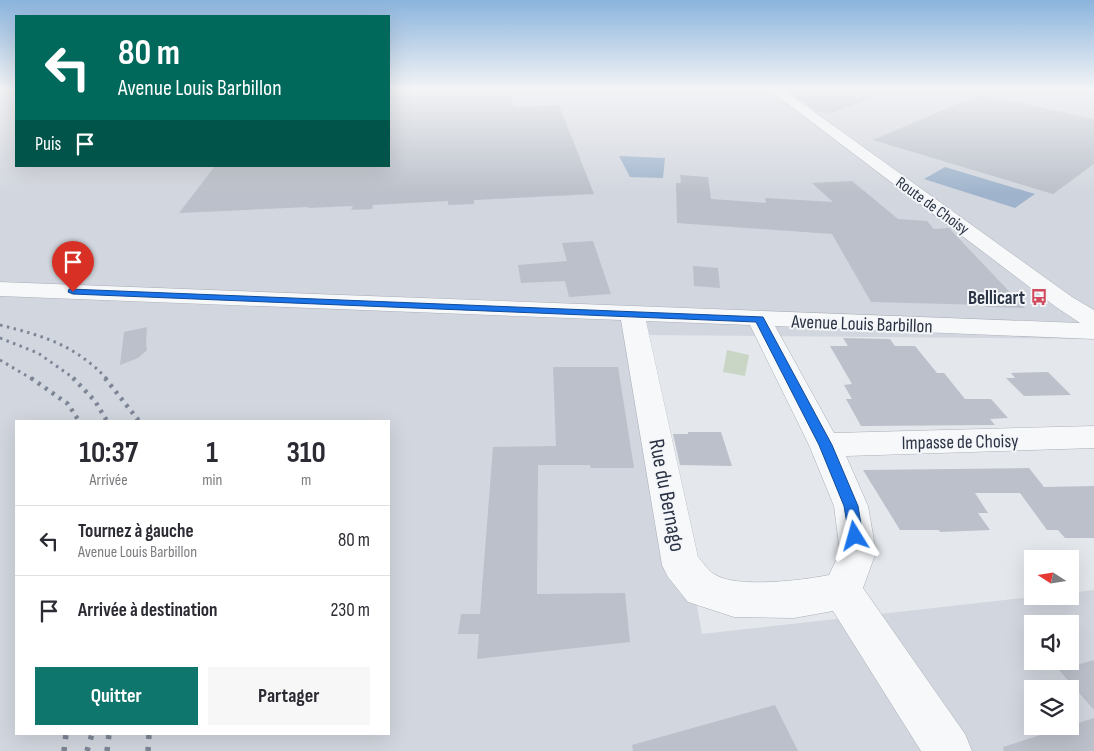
<!DOCTYPE html>
<html lang="fr">
<meta charset="utf-8">
<style>
body{margin:0;font-family:"Sofia Sans Condensed",sans-serif;background:#f7f7f7;color:#2b2b33;height:100vh;display:flex;flex-direction:column;font-size:19px;white-space:nowrap}
*{box-sizing:border-box;margin:0}
p{font-size:16px;color:#7c7c81}
.icon{flex:none;width:28px;height:28px;fill:none;stroke:currentColor;stroke-width:2;stroke-linecap:round;stroke-linejoin:round}
.map{position:relative;flex:1;overflow:hidden}
.side{position:absolute;left:15px;top:420px;width:375px;height:315px;display:flex;flex-direction:column;background:#fff;border-radius:0px;box-shadow:0 5px 20px #0002}
.side>*{flex:none}
.guide{position:absolute;left:15px;top:15px;width:375px;height:152px;border-radius:0px;box-shadow:0 5px 20px #0002;background:#00695c;color:#fff;overflow:hidden}
.needle{width:32px;rotate:282deg}
.fabs{position:absolute;left:1024px;top:550px;display:grid;gap:10px}
.fabs a{display:grid;place-items:center;width:55px;height:55px;border-radius:0px;background:#fff;box-shadow:0 5px 20px #0002;font-size:25px}
.pin{position:absolute;display:grid;place-items:center;width:42px;height:42px;color:#fff;margin:-51px -21px;border-radius:50% 50% 50% 0;rotate:-45deg;box-shadow:0 0 5px #0007}
.pin .icon{rotate:45deg}
.me{position:absolute;width:55px;margin:-28px;rotate:352deg;stroke-linejoin:round;filter:drop-shadow(0 0 4px #0008)}
.turn{display:flex;align-items:center;gap:18px;height:105px;padding:0 20px;font-size:22px}
.turn .icon{width:65px;height:65px;stroke-width:2.5}
.turn b{display:block;font-size:35px;line-height:42px}
.then{display:flex;align-items:center;height:48px;padding:0 20px;background:#0003;gap:10px;font-size:19px}
.eta{display:flex;justify-content:space-evenly;align-items:center;height:85px;text-align:center}
.eta b{font-size:30px;font-weight:700;line-height:35px}
.button{display:flex;gap:10px;margin-top:auto;padding:10px 20px}
.button a{flex:1;height:58px;border-radius:0px;background:#0f766e;color:#fff;font-size:20px;font-weight:700;line-height:58px;text-align:center}
.button a+a{background:#f7f7f7;color:#2b2b33}
ul{padding:0;list-style:none}
li{display:flex;align-items:center;gap:15px;height:70px;padding:0 20px;border-top:1px solid #e1e1e2}
li div{flex:1}
li b{display:block;font-size:19px}
li em{font-style:normal}
.map>svg:first-child{display:block}
.built{fill:#d2d6de;fill-rule:evenodd}
.green{fill:#c9d6c5}
.water{fill:#9fb4cc}
.building{fill:#bbc0ca}
.lines{fill:none;stroke-linecap:round;stroke-linejoin:round}
.minor-casing{stroke:#a9aeb7;stroke-width:1}
.minor{fill:#f7f8fa;fill-rule:evenodd}
.rail-far2{stroke:#7d8696;stroke-width:3;stroke-dasharray:2.5 4.5;stroke-linecap:butt}
.rail-far1{stroke:#7d8696;stroke-width:4.5;stroke-dasharray:3 5.5;stroke-linecap:butt}
.rail{stroke:#7d8696;stroke-width:5.5;stroke-dasharray:4 8;stroke-linecap:butt}
.route{fill:#1a73e8;stroke:#114b97}
.labels{text-anchor:middle;stroke-width:4;stroke-linejoin:round;paint-order:stroke}
.far-street-label{font-size:16px;fill:#2b3445;stroke:#f4f6f9}
.poi-label{font-size:19px;font-weight:bold;fill:#2b3445;stroke:#f4f6f9;text-anchor:end}
.street-label{font-size:19px;fill:#2b3445;stroke:#f4f6f9}
.near-street-label{font-size:22px;fill:#2b3445;stroke:#f4f6f9}
</style>
<div class="map">
<svg width="1094" height="751" viewBox="0 0 1094 751">
<rect width="100%" height="100%" fill="#e4e7ec"/>
<path class="built" d="M0 88H16V166H389V88H1094V339L649 335 702 634 1041 596H1070V593L1094 590V751H0ZM16 421H389V734H16ZM1032 624H1070V661H1032ZM1032 689H1070V726H1032Z"/>
<path class="green" d="M727 350 749 355 745 376 723 372Z"/>
<path class="water" d="M619 156 665 158 663 178 630 177Z
M945 167 1035 194 1015 208 924 179Z"/>
<path class="building" d="M389 88H423V90L505 88 507 95H511L514 107 559 105 594 194 474 200V204L448 205V201L373 205 372 209 351 210 353 206 308 208 309 207 179 213 215 166H389Z
M885 90 886 93 832 113 816 111 796 96H815L811 92Z
M980 94 1094 119V164L1053 194 873 140Z
M680 175 708 177 711 199 766 203 765 198 833 202 812 183 852 181 898 219 927 221 934 229 949 228 1025 308 986 307 984 305 871 302 832 234 677 223 676 183H681Z
M593 241 611 294 569 297 565 281 521 283 518 265 567 261 562 243Z
M693 266 718 268 720 288 694 286Z
M147 327 146 343 147 350 138 358 120 365 124 332Z
M843 338 890 339 895 346H915L937 373H944L965 399H991L1008 418 990 419 995 425 861 426 846 399H852L844 385 852 384 830 346H848Z
M553 367H618L634 468H591L590 465H538L537 594 625 593 630 642 477 659 479 634H458L461 614H480L493 447 556 446Z
M1048 372 1071 395 1024 396 1006 378H1015L1011 373Z
M688 432H721L732 466 680 465 673 434H688Z
M1029 468 1044 487 1094 486V538H1065L1058 530H1047L1020 493H975L988 513H978L990 530 940 532 939 530H900L863 470Z
M1094 660V710L1059 670Z
M775 705 798 751H633L632 745Z
M1094 718V751H1004L1003 747Z"/>
<g class="lines">
<g class="minor-casing">
<path id="minor" d="M767 88H781L1072 297 1094 310V339L775 326 834 433 1094 426V448L846 456 868 506 876 552 863 588 965 734 972 751H921L833 611 794 618 734 617 688 602 668 577 662 565 621 320 0 296V282L1080 323 1056 307ZM646 321 750 325 809 445 834 506 840 552 829 575C804 580 736 589 714 574 708 571 703 562 698 557Z"/>
</g>
<use href="#minor" class="minor"/>
<path class="rail-far2" d="M0 325C44 336 75 345 107 379
M0 338 38 353 75 379
M0 360 32 379"/>
<path class="rail-far1" d="M31 378 68 404 79 421
M73 378 95 401 107 421
M105 378 139 421"/>
<path class="rail" d="M64 751 66 734
M87 751 92 734
M107 751 109 734
M148 751 149 734"/>
</g>
<linearGradient id="sky" x2="0" y2="1"><stop stop-color="#8bb4dd"/><stop offset="0.46" stop-color="#f3f4f6"/><stop offset="1" stop-color="#f3f4f6" stop-opacity="0"/></linearGradient>
<rect width="1094" height="193" fill="url(#sky)"/>
<path class="route" d="M69 289 763 317 832 445 858 506 863 536 861 541 855 543 850 541 844 506 819 445 756 322 73 294 68 292Z"/>
<defs>
<g id="bus-bare" transform="scale(1.35)"><path d="M-5-6H5V4H4V6H2V4H-2V6H-4V4H-5ZM-3.5-4V0h7V-4ZM-3.5 1.2v1.5H-2V1.2ZM2 1.2v1.5H3.5V1.2Z" fill="#d1495b" stroke="#f4f6f9" stroke-width="2.5" paint-order="stroke"/></g>
</defs>
<g fill-rule="evenodd">
<use href="#bus-bare" x="1039" y="297"/>
</g>
<g class="labels">
<g class="far-street-label">
<text transform="translate(933 205) rotate(36)" y="6">Route de Choisy</text>
</g>
<g class="poi-label">
<text x="1025" y="304">Bellicart</text>
</g>
<g class="street-label">
<text transform="translate(862 323) rotate(2)" y="7">Avenue Louis Barbillon</text>
<text transform="translate(960 441) rotate(-1)" y="7">Impasse de Choisy</text>
</g>
<g class="near-street-label">
<text transform="translate(668 495) rotate(79)" y="8">Rue du Bernago</text>
</g>
</g>
</svg>
<div class="fabs">
<a><svg class="needle" viewBox="-14 -14 28 28"><path d="M0-13l5 13h-10z" fill="#e53935"/><path d="M0 13l5-13h-10z" fill="#7c7c81"/></svg></a>
<a><svg class="icon" aria-label="sound" viewBox="0 0 24 24"><path d="M4 9h4l5-4v14l-5-4H4zM17 9q2 3 0 6"/></svg></a>
<a><svg class="icon" aria-label="layers" viewBox="0 0 24 24"><path d="M12 4l9 5-9 5-9-5zM3 14l9 5 9-5"/></svg></a>
</div>
<div class="pin" style="left:73px;top:292px;background:#d93025"><svg class="icon" aria-label="arrive" viewBox="0 0 24 24"><path d="M6 21V4h12l-3 4 3 4H6"/></svg></div>
<svg class="me" style="left:855px;top:536px" viewBox="-20 -20 40 40"><path d="M0-17L14 15 0 8-14 15z" fill="#1a73e8" stroke="#fff" stroke-width="4"/></svg>
<div class="guide">
<div class="turn"><svg class="icon" aria-label="left" viewBox="0 0 24 24"><path d="M17 20v-9H6M10 6l-5 5 5 5"/></svg><div><b>80 m</b>Avenue Louis Barbillon</div></div>
<div class="then">Puis<svg class="icon" aria-label="arrive" viewBox="0 0 24 24"><path d="M6 21V4h12l-3 4 3 4H6"/></svg></div>
</div>
<section class="side">
<div class="eta">
<div><b>10:37</b><p>Arrivée</p></div>
<div><b>1</b><p>min</p></div>
<div><b>310</b><p>m</p></div>
</div>
<ul>
<li><svg class="icon" aria-label="left" viewBox="0 0 24 24"><path d="M17 20v-9H6M10 6l-5 5 5 5"/></svg><div><b>Tournez à gauche</b><p>Avenue Louis Barbillon</p></div><em>80 m</em></li>
<li><svg class="icon" aria-label="arrive" viewBox="0 0 24 24"><path d="M6 21V4h12l-3 4 3 4H6"/></svg><div><b>Arrivée à destination</b></div><em>230 m</em></li>
</ul>
<div class="button"><a>Quitter</a><a>Partager</a></div>
</section>
</div>
